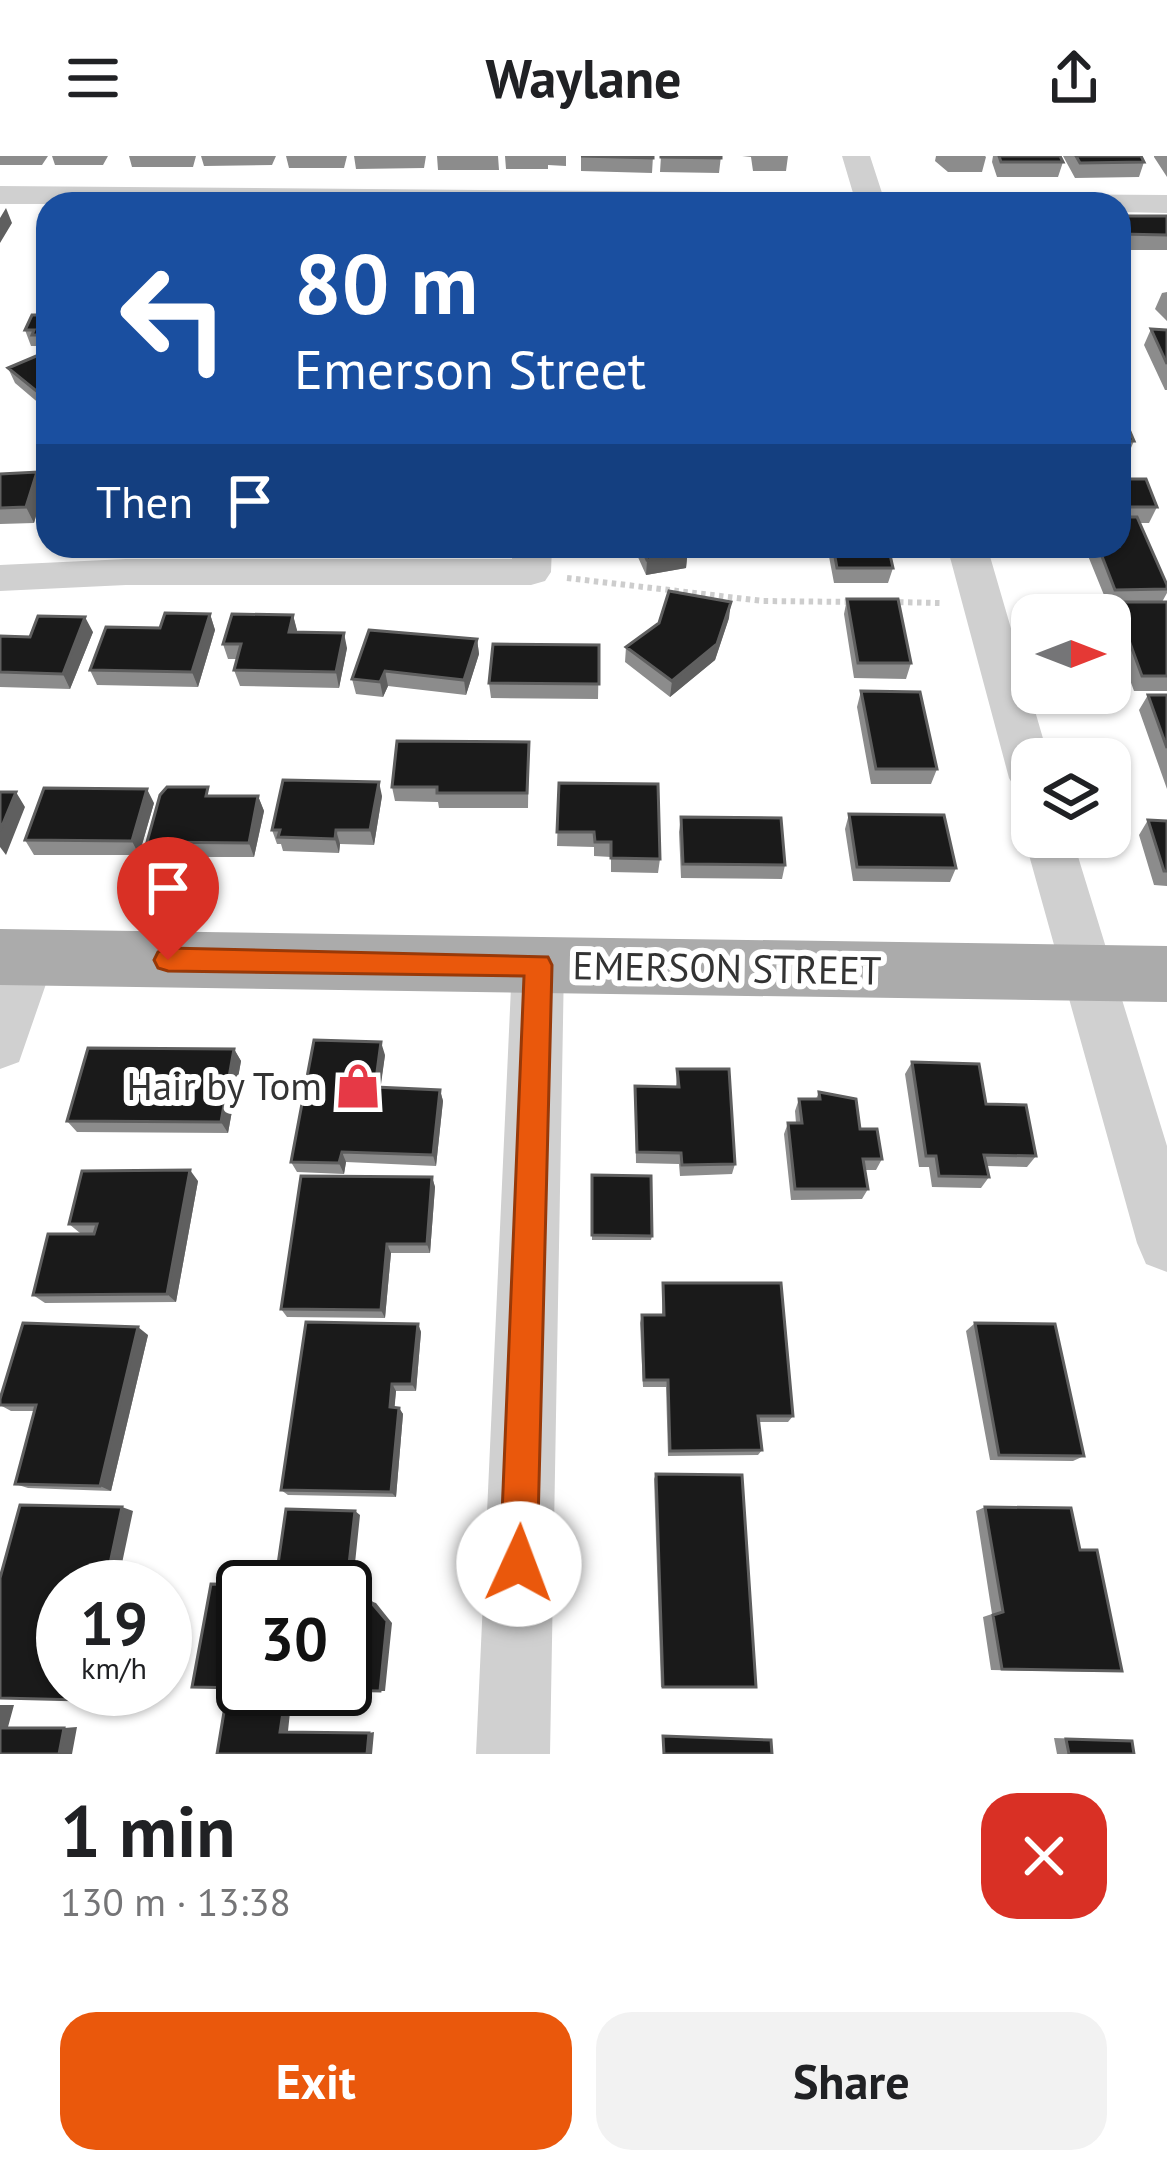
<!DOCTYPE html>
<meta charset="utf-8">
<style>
body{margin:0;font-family:"PT Sans",sans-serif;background:#f2f2f2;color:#202124;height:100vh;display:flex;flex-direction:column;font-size:45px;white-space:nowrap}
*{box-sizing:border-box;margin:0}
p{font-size:39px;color:#757577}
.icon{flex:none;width:66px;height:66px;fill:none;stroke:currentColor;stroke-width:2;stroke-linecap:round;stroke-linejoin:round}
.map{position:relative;height:1598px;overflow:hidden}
.sheet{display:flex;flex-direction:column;background:#fff;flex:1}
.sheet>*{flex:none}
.hud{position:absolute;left:36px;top:36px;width:1095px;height:366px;border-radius:36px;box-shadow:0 3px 9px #0004;background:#1a4fa0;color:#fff;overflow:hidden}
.needle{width:78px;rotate:90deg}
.tools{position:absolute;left:1011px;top:438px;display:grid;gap:24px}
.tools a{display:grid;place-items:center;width:120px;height:120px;border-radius:24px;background:#fff;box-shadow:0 3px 9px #0004;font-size:60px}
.speed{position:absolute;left:36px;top:1404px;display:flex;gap:24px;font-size:60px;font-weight:700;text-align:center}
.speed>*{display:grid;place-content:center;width:156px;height:156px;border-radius:50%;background:#fff;box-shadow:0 3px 9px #0004;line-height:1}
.speed small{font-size:30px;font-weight:400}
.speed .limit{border:6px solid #111;border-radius:18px;background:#fff;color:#111}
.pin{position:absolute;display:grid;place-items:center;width:102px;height:102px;color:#fff;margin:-123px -51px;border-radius:50% 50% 50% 0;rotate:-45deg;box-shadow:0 0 12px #0007}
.pin .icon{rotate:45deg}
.me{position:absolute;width:132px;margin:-66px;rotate:2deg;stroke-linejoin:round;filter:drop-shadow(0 0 9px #0008)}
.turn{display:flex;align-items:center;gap:42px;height:252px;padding:0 60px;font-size:54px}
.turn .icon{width:156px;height:156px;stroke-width:2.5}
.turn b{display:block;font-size:84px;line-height:102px}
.then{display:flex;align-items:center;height:114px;padding:0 60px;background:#0003;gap:24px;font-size:45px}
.round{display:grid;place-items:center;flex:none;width:126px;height:126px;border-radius:36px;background:#f2f2f2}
.summary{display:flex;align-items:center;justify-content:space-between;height:204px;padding:0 60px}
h1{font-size:72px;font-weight:700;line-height:90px}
.button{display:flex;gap:24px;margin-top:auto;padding:24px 60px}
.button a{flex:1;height:138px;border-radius:36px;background:#ea580c;color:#fff;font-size:48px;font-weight:700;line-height:138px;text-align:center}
.button a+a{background:#f2f2f2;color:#202124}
header{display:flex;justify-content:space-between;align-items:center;height:156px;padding:0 60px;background:#fff;font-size:54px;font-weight:700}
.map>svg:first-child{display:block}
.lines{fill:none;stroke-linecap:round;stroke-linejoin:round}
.path{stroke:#cdcdcd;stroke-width:6;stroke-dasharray:4.5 4.5;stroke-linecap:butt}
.minor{fill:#d0d0d0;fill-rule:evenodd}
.major{fill:#ababab;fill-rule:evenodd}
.wall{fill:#8c8c8c}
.shaded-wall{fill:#5f5f5f}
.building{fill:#1a1a1a;stroke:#5f5f5f;stroke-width:3}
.route{fill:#ea580c;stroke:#983908;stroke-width:3}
.labels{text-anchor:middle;stroke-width:12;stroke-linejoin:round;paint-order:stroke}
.street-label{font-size:39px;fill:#333;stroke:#fff}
.poi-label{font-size:39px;fill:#333;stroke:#fff;text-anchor:end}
</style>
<header><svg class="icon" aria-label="menu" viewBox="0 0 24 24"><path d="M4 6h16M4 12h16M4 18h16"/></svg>Waylane<svg class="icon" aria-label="share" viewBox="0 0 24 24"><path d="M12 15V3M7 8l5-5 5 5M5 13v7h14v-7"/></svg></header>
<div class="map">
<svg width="1167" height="1598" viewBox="0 0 1167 1598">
<rect width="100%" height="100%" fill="#fff"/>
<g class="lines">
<path class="path" d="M567 422 763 445 857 446
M890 446 941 447"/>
<path class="minor" d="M842 0H870L882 37 1167 39V57L1119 56V48H0V30L853 37Z
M512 390H552L551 416 545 425 531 429H126L0 435V409L126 403H512Z
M947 390H987L1049 603H1032V639L1016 634 1009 622Z
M1032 668V681H1072L1167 990V1116L1146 1108 1137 1087 1024 681Z
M29 781 47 787 55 802 19 906 0 913V812L11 787Z
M538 787 556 794 564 809 550 1598H476L512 809 520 794Z"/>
<path class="major" d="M0 773 1167 790V846L0 829Z"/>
</g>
<path class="wall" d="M0 0H48L42 9H0Z
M52 0H108L103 9H55Z
M129 0H196L193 11H132Z
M201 0H276L272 9 204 10Z
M286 0H347L344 12H289Z
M354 0H426L424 12 356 13Z
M437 0H498L499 14H438Z
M505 0H566V10L548 9V13H506Z
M581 0H653L652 17 581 15Z
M661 0H721L719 17 660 16Z
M742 0H788L786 15H753L751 1Z
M936 0H985L986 1 982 16H948L935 5Z
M993 0H1060L1063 6 1058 21H997L992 6Z
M1063 0H1141L1144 6 1139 21 1075 22Z
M1154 0H1167V21L1154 1Z
M1119 60H1167V94H1119Z
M1167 136V165L1155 153 1162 137Z
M48 146V194H38L37 190H31L25 174 42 159Z
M1151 173 1167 174V234H1165L1144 189Z
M48 195V255L15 227 8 212Z
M1119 257 1134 285 1127 301H1119Z
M0 318 44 332 34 367 0 368Z
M1119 323 1157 351 1149 367H1140L1167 429V437L1162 446H1167V535H1134L1110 469 1109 459 1113 449H1108L1084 390H1119Z
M633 390H698L697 401 687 402 686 412 646 419Z
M827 390H888L893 412 888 427H834Z
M847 443 911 507 906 523 854 522 844 458Z
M210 458 215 474 198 531 97 529 90 514 160 472Z
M293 459 297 476 347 492 339 532 240 530 234 514 237 503H228L223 488Z
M729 462 715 504 670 541 625 506 626 491Z
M93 476 70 533 0 531V480L30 481Z
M477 483 479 498 466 539 388 530 383 541 356 538 352 523Z
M599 489 598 543 491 542 489 527Z
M861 535 937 613 931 628H871L857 551Z
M1148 539H1167V633L1139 554Z
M529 586 528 652H439L438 646 395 645 392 631Z
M559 627 660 703 658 717 611 716V701L594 700V691L557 690Z
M258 640 264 655 254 701H154L147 686Z
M382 640 374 689 340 688 339 697 283 695 281 688H277L272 674Z
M154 647 139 699H34L25 684Z
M849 658 956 712 950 726 853 725 845 673Z
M681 661 785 709 782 723 681 722 679 676Z
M1148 664 1167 665V730L1154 729 1139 679Z
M234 893 241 905 228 977 77 976 67 965Z
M385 899 380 932 440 934 443 945 436 1010 346 1006 344 1018 297 1016 291 1006Z
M912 906 986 948 1036 1000 1027 1011 987 1010 989 1021 981 1032 932 1031 929 1011H919L905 918Z
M677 913 735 1008 732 1018 680 1020 679 1008 636 1007 635 930 676 931Z
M819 936 860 973 882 1003 876 1014H865L868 1033 862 1043 791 1044 784 978 788 967H796L795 955 799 943H816Z
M592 1019 652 1080 651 1084H592Z
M432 1021 435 1031 430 1097H391L385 1162 287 1161 281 1153Z
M198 1025 176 1146 45 1147 33 1139 94 1077H80L69 1068Z
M663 1127 793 1260 788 1266H759L762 1294 758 1299 668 1300 666 1231H643L640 1167 642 1159H662Z
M975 1167 1084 1300 1073 1305 990 1304 966 1175Z
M418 1168 421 1176 416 1235H396L394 1252H399L403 1258 396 1341 288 1339 281 1334Z
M148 1179 111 1335 28 1332 15 1328 34 1255H11L0 1249Z
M656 1318 756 1531H661L654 1323Z
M985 1351 1109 1516 991 1514 983 1461 992 1458 976 1355Z
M1054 1582 1118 1584 1134 1598H1057Z"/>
<path class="shaded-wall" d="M6 52 12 67 0 87V62Z
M37 316 44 332 34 367 26 351Z
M684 390H698L697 401 687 402 686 412 646 419 647 404Z
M731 446 729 462 715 504 670 541 672 525Z
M210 458 215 474 198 531 192 516Z
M293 459 297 474 293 491 289 476Z
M85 461 93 476 70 533 63 518Z
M344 477 347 492 339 532 336 516Z
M477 483 479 498 466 539 464 524Z
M385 515 388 530 383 541 380 526Z
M379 626 382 640 374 689 370 674Z
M147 633 154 647 139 699 132 685Z
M16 636 25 651 6 699 0 691V675Z
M258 640 264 655 254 701 249 687Z
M336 674 340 688 339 697 335 683Z
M381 886 385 899 379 943 375 931Z
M234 893 241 905 228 977 221 966Z
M440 934 443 945 436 1010 433 999Z
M342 996 346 1006 344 1018 339 1007Z
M190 1014 198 1025 176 1146 167 1138Z
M432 1021 435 1031 430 1097 427 1088Z
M387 1088 391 1097 385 1162 381 1154Z
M418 1168 421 1176 416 1235 412 1228Z
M138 1171 148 1179 111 1335 100 1330Z
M392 1228 396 1235 394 1258 390 1251Z
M399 1252 403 1258 396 1341 391 1336Z
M122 1351 133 1355 117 1431H105Z
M355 1355 360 1359 351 1446 345 1444Z
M370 1445 376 1447 392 1467 385 1535H380Z
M124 1533H136L133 1545H122Z
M0 1549H14L8 1571H0Z
M283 1556H290L288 1575 280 1576Z
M77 1571 72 1598H59L64 1572Z
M374 1576 372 1598H367L369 1577Z"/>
<path class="building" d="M581 0H653V2Z
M661 0H721V2L661 1Z
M999 0H1060L1063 6H1001Z
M1076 0H1141L1144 6 1080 7Z
M1119 60H1167V79L1120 78Z
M48 146V179H32L34 174H25L32 159H42Z
M1151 173 1167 174V208Z
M48 195V240L45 242 8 212Z
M1119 257H1122L1134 285H1119Z
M37 316 26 351 0 352V318Z
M1119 323H1146L1157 351H1119Z
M1119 361H1137L1167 429V433L1115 434 1098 390H1119Z
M641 390H685L687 397 647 404Z
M833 390H888L893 412H837Z
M669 435 731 446 717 488 672 525 626 491 659 467Z
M847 443H898L911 507H858Z
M1115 446H1167V520H1142Z
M165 457 210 458 192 516 90 514 106 471 160 472Z
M232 458 293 459 289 476 344 477 336 516 234 514 241 488H223Z
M38 460 85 461 63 518 0 516V480L30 481Z
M369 474 477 483 464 524 385 515 380 526 352 523Z
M493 488 599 489V528L489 527Z
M861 535 920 536 937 613H876Z
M1148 539H1167V592Z
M397 585 529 586 527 637H437V631H392Z
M283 624 379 626 370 674H336L335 683 278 681 280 674H272Z
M559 627 658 628 660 703 611 702V686H595L594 676H557Z
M167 631H208L206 640H258L249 687 147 686 160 639Z
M44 632 147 633 132 685 25 684Z
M0 636H16L0 675Z
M849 658 944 659 956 712 857 711Z
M681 661 781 662 785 709 683 708Z
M1148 664 1167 665V715H1164Z
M314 884 381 886 375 931 440 934 433 999 342 996 339 1007 291 1006Z
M88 892 234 893 221 966 67 965Z
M912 906 979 908 986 948 1026 949 1036 1000 984 999 989 1021 939 1020 936 1000H926Z
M677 913H729L735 1008 682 1009 681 997 637 996 635 930 679 931Z
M819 936 856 943 860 973H877L882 1003H863L868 1033H795L788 967H802L799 943H820Z
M190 1014 167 1138 33 1139 48 1078H94L97 1068H69L82 1015Z
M592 1019 651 1020 652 1080 592 1079Z
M301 1020 432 1021 427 1088H387L381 1154 281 1153Z
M663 1127H781L793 1260H758L762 1294 670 1295 668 1224H644L642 1159H664Z
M306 1166 418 1168 412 1228H392L390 1251 399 1252 391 1336 281 1334Z
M23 1167 138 1171 100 1330 15 1328 36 1249H0V1243Z
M975 1167 1055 1168 1084 1300 999 1299Z
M656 1318 742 1319 756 1531H663Z
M20 1349 122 1351 105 1431H63V1533H124L122 1545 0 1542V1422Z
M985 1351 1071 1352 1080 1394H1097L1122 1515 1002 1513 993 1459 1003 1456Z
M286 1353 355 1355 345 1444 370 1445 387 1465 380 1535 286 1533H345V1431H243V1532L192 1531 211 1428 275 1429Z
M224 1556H283L280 1576 369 1577 367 1598H217Z
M0 1572H64L59 1598H0Z
M663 1580 771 1584 772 1598H664Z
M1066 1583 1132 1585 1134 1598H1069Z"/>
<path class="route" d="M168 792 548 801 552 809 537 1408 532 1421 519 1426 506 1421 500 1408 524 820 168 815 158 812 154 804 158 796Z"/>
<defs>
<g id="shop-bare" transform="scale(3.6)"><path d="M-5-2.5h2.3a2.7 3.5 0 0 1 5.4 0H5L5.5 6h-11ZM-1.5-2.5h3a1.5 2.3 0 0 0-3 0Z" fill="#e63946" stroke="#fff" stroke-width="2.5" paint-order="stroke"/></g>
</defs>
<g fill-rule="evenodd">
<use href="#shop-bare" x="358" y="930"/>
</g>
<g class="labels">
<g class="street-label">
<text transform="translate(727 812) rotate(1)" y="14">EMERSON STREET</text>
</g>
<g class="poi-label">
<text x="322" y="944">Hair by Tom</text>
</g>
</g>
</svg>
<div class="tools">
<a><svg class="needle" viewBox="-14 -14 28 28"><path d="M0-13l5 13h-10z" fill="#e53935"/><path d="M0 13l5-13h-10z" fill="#757577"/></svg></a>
<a><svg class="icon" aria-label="layers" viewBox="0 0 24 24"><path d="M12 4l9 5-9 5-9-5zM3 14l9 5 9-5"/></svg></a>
</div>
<div class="speed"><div>19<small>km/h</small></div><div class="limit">30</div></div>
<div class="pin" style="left:168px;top:804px;background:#d93025"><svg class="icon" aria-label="arrive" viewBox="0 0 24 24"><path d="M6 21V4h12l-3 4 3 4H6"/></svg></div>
<svg class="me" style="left:519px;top:1408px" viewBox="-20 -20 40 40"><circle r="19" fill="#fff"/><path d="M0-13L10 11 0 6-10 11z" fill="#ea580c"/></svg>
<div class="hud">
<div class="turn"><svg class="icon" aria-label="left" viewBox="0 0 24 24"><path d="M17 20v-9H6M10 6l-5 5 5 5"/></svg><div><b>80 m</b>Emerson Street</div></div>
<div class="then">Then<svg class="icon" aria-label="arrive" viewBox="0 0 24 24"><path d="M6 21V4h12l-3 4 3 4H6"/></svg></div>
</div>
</div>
<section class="sheet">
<div class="summary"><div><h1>1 min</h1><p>130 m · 13:38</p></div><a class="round" style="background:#d93025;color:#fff"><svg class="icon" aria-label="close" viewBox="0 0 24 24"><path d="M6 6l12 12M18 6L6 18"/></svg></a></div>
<div class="button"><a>Exit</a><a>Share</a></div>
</section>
